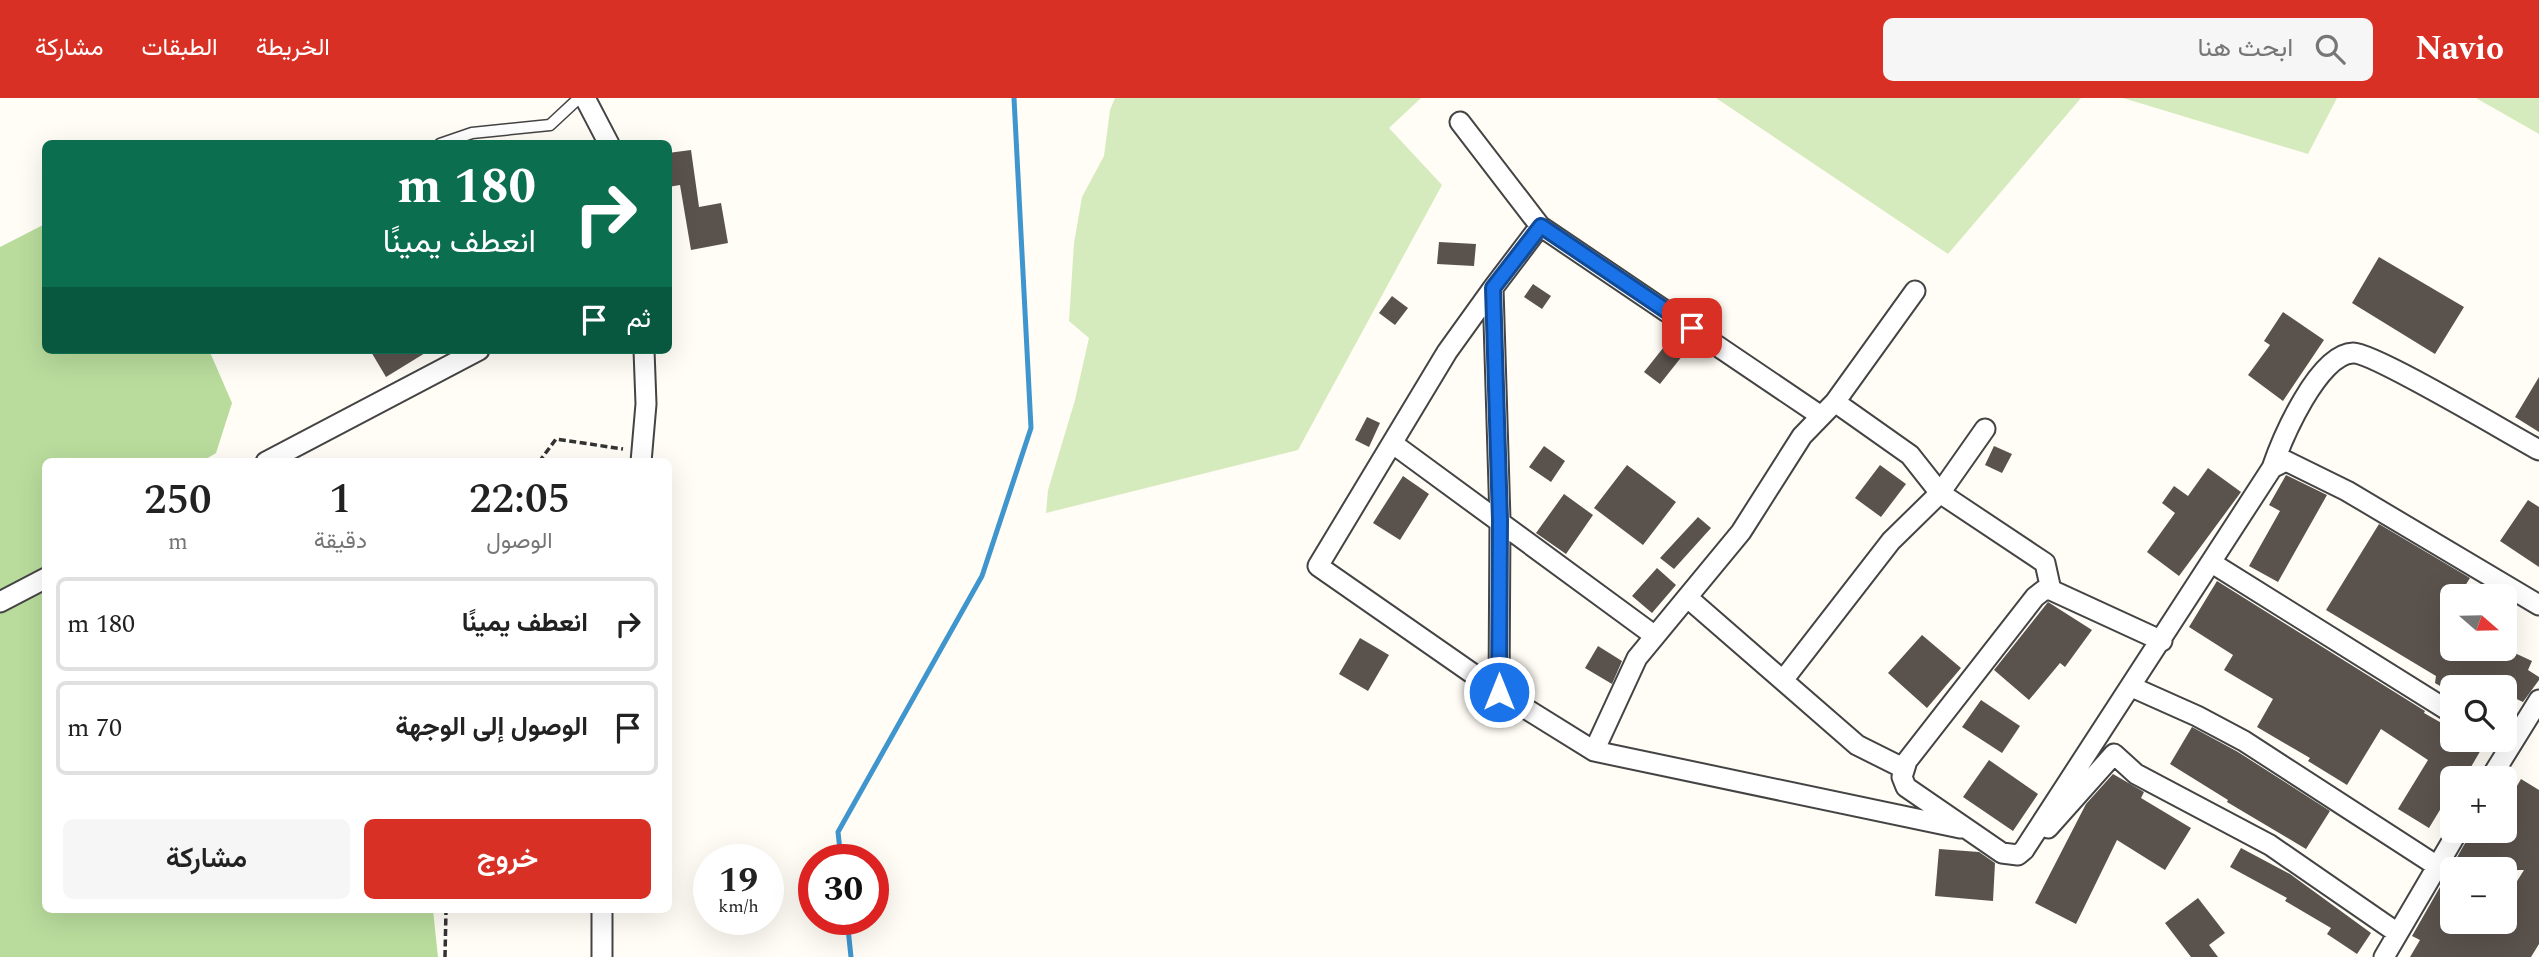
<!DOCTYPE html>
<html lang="ar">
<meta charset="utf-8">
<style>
body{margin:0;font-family:Spectral,Vazirmatn,serif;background:#f6f6f6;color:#222;direction:rtl;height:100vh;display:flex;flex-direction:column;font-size:26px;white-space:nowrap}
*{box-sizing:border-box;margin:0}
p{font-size:23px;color:#767676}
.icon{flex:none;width:38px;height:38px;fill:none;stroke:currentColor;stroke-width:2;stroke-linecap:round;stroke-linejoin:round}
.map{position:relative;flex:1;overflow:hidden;direction:ltr}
.sheet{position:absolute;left:42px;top:360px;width:630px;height:455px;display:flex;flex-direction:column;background:#fff;border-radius:10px;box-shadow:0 7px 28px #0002;direction:rtl}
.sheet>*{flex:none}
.hud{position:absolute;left:42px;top:42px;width:630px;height:214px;border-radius:10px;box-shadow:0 7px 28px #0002;direction:rtl;background:#0b6e4f;color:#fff;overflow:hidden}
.needle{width:46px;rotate:110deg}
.controls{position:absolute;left:2440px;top:486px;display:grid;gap:14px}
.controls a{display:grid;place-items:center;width:77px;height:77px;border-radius:10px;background:#fff;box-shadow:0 7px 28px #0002;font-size:35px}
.speed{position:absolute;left:693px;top:746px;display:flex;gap:14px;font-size:35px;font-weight:700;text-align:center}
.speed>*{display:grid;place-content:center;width:91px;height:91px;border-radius:50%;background:#fff;box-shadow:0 7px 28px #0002;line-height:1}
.speed small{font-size:18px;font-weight:400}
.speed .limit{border:10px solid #d22;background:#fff;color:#111}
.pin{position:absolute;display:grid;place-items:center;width:60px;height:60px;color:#fff;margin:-30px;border-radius:14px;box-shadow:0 4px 10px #0006}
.me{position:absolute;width:77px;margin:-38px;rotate:0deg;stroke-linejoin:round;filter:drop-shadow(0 0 5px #0008)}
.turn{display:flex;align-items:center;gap:24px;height:147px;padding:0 21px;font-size:32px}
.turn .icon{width:91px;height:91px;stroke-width:2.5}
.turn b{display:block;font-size:49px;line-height:60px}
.then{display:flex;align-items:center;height:66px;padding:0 21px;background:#0003;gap:14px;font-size:26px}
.eta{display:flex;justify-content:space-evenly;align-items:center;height:119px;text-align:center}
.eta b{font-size:42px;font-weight:600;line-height:49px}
.button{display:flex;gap:14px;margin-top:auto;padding:14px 21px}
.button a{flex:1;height:80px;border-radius:10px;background:#d93025;color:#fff;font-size:28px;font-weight:600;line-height:80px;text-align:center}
.button a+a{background:#f6f6f6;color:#222}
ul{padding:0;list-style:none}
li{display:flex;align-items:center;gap:21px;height:94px;margin:0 14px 10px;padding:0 7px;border:4px solid #e0e0e0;border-radius:10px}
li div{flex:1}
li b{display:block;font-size:26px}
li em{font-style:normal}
header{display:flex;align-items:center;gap:42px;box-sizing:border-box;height:98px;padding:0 35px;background:#d93025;color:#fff}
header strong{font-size:33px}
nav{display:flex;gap:38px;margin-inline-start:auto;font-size:24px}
.search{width:490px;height:63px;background:#f6f6f6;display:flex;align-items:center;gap:18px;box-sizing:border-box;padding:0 24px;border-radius:10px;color:#767676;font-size:26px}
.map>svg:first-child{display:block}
.green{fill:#d5ebbd}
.forest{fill:#b9dc9c}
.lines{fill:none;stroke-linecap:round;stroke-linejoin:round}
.stream{stroke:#3f96cf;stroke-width:5}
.building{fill:#5a524d;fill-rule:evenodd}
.lane-casing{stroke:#444;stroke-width:13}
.street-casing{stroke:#444;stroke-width:23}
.path{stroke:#333;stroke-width:3.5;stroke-dasharray:7 3.5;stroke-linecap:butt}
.lane{stroke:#fff;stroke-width:10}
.street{stroke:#fff;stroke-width:19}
.route-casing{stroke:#114b97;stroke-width:18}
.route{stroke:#1a73e8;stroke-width:12}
</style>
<header>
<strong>Navio</strong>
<div class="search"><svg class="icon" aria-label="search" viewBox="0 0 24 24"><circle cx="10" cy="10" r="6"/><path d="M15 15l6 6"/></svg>ابحث هنا</div>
<nav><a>الخريطة</a><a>الطبقات</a><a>مشاركة</a></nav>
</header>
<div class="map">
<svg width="2539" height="859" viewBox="0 0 2539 859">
<rect width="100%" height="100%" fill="#fffdf5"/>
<path class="green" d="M1115 0H1421L1389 30 1442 87 1298 352 1046 415 1048 392 1075 302 1089 240 1069 223 1074 145 1082 99 1104 58 1110 12Z
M1716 0H2081L1948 156Z
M2123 0H2337L2308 56Z
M2476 0H2539V36Z"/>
<path class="forest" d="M45 126 46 252H209L232 305 216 355 201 364H46V812H433L438 859H0V149Z"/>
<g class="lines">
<path class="stream" d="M841 761 838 734 982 478 1031 330 1014 0
M847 821 851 859"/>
</g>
<path class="building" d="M691 52 699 109 721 105 728 145 691 152 680 87 668 89V55Z
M1439 144 1476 146 1474 168 1437 166Z
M2379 159 2464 209 2435 256 2352 205Z
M1533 186 1551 198 1542 211 1524 199Z
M1392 198 1408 210 1395 227 1379 215Z
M2283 214 2324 242 2283 303 2248 277 2270 247 2264 243Z
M1667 245 1683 257 1660 286 1644 274Z
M370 252H430L386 279Z
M2539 279V334L2515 319Z
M1367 319 1380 325 1369 349 1355 342Z
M1544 348 1565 363 1551 384 1529 369Z
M1994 348 2012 356 2002 375 1985 367Z
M1627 367 1676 404 1643 447 1594 410Z
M1880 367 1906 386 1881 419 1855 400Z
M2208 370 2241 394 2179 478 2147 454 2175 415 2162 405 2174 388 2188 398Z
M2286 377 2327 397 2278 484 2249 468 2280 413 2269 407Z
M1403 378 1429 396 1400 442 1373 425Z
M1564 396 1593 417 1566 456 1536 435Z
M2528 402 2539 409V469L2500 443Z
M1698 419 1711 430 1674 471 1660 460Z
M2379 426 2470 480 2458 499H2452V509L2446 518 2452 521V551H2506L2532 563 2528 572 2539 579V582L2523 604 2504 595V590H2492L2476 582 2472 590H2452V595L2435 585 2436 578 2326 512Z
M1657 470 1676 487 1652 515 1632 498Z
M2217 483 2425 613 2424 615 2452 631V642H2469L2482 650 2464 681H2452V692L2429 730 2398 711 2428 662 2381 631 2347 687 2308 663 2310 660 2257 629 2273 601 2224 572 2233 557 2189 529Z
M2048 504 2092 532 2065 569 2060 565 2029 602 1994 572Z
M1922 537 1961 570 1927 610 1888 575Z
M1360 540 1389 557 1368 593 1339 576Z
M1598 548 1622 563 1612 586 1585 570Z
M1981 602 2020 628 2002 655 1962 629Z
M2192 629 2238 654 2330 713 2306 751 2227 704 2228 702 2170 666Z
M1989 662 2038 696 2013 733 1963 699Z
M2113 676 2144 694 2141 700 2191 730 2165 772 2117 742 2076 826 2035 805 2086 706Z
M2521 681 2539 692V846L2531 859H2410L2420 842 2412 838 2472 733H2504V710ZM2452 772H2524L2504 804V824H2452Z
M2241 750 2290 776 2371 835 2357 856 2327 836 2331 830 2285 803 2287 800 2230 769Z
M1939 751 1979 754 1995 765 1993 803 1935 798Z
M2198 800 2225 835 2209 847 2218 859H2191L2165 825Z"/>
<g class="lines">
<g class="lane-casing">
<path id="lane" d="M440 46 472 35 550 27 579 0"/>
</g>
<g class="street-casing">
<path id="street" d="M585 0 609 46
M1460 24 1540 128 1493 190 1500 422 1499 594
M1540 128 1821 318
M1493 190 1447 254 1318 468 1499 594 1594 653 1960 730
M1835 304 1910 357 1940 395 2045 465 2051 492
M1392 345 1655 538
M266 364 479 252
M641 364 646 306 644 252
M2272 370C2282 341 2318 256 2353 255 2373 254 2511 337 2539 352
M2212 465 2452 615
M1688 500 1857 647 1903 670
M0 504 46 480
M2162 543 2051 492H2044L2035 499 1907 663 1902 679 1906 689 2002 755 2018 757 2024 752 2272 370 2286 363 2347 393 2539 507
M1784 581 1891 443 1940 395 1985 331
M2132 589 2197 618 2244 643 2437 768
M1594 653 1637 560 1741 434 1802 338 1835 304 1915 193
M2490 681 2539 602
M2048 730 2114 656 2136 676 2270 747 2396 834
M602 812V859
M2384 859 2458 733"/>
</g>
<path class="path" d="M539 364 556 341 623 351
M445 859 446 812"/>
<use href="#lane" class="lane"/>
<use href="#street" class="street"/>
</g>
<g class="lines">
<g class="route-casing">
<path id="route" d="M1499 594 1500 422 1493 190 1541 128 1692 230"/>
</g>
<use href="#route" class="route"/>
</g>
</svg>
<div class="controls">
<a><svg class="needle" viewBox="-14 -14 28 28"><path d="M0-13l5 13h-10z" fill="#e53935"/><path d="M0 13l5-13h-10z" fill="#767676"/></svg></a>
<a><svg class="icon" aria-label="search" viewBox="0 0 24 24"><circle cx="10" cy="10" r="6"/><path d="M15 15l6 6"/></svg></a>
<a>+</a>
<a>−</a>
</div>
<div class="speed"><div>19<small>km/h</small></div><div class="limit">30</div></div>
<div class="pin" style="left:1692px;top:230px;background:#d93025"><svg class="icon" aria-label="arrive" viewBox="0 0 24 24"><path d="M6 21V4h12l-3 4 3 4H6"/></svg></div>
<svg class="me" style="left:1499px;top:594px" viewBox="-20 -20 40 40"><circle r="17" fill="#1a73e8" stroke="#fff" stroke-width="3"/><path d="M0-11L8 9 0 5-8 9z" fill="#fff"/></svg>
<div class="hud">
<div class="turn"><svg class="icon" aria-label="right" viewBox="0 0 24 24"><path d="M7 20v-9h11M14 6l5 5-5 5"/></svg><div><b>180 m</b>انعطف يمينًا</div></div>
<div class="then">ثم<svg class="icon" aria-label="arrive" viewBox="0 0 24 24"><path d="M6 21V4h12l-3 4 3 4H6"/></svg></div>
</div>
<section class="sheet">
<div class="eta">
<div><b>22:05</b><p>الوصول</p></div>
<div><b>1</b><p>دقيقة</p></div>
<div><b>250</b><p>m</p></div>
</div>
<ul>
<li><svg class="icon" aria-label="right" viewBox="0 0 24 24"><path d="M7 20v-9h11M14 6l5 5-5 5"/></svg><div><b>انعطف يمينًا</b></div><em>180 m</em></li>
<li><svg class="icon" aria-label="arrive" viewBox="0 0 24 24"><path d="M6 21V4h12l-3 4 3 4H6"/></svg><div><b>الوصول إلى الوجهة</b></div><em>70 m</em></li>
</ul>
<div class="button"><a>خروج</a><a>مشاركة</a></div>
</section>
</div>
